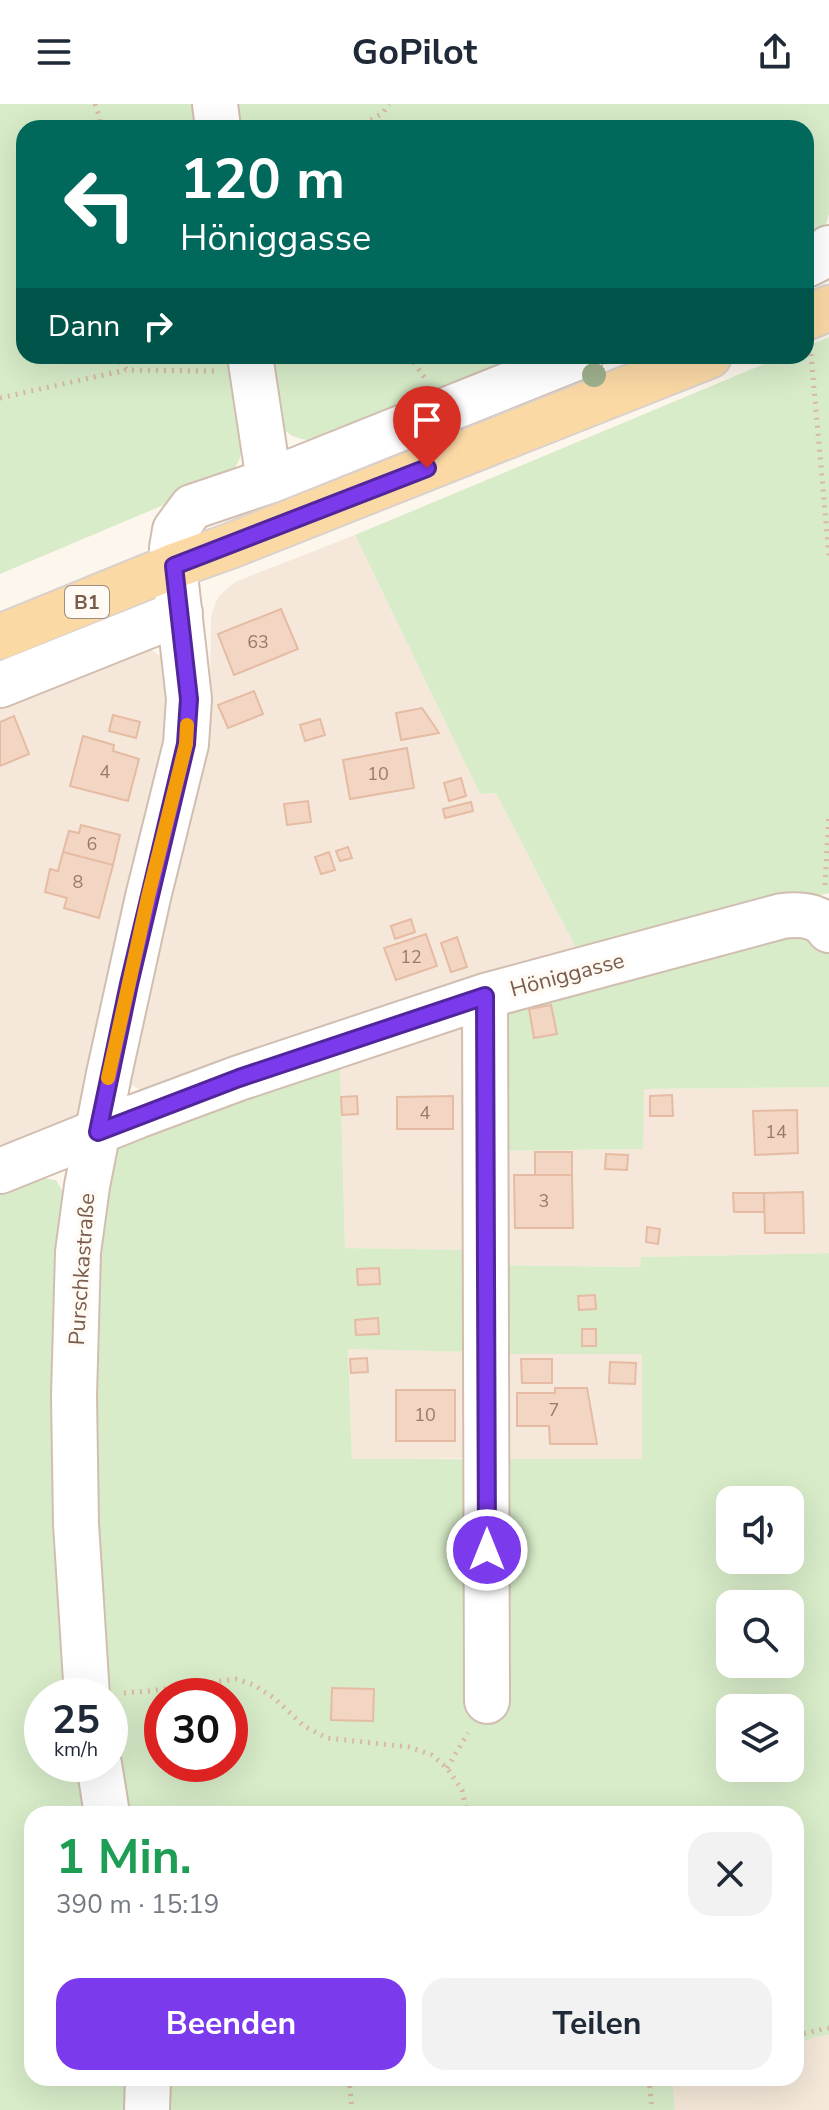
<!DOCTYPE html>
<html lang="de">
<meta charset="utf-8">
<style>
body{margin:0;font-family:"Nunito Sans",sans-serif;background:#f2f2f3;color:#1f2937;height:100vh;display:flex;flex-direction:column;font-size:30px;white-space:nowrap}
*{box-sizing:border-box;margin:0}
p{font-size:26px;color:#747a83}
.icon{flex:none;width:44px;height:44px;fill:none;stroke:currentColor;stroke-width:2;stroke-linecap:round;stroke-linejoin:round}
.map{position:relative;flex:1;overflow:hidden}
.panel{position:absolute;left:24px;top:1702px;width:780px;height:280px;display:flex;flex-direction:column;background:#fff;border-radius:24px;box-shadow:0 8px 32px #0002}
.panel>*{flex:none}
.banner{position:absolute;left:16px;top:16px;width:798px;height:244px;border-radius:24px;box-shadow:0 8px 32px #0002;background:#00695c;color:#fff;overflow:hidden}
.fabs{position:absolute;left:716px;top:1382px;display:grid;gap:16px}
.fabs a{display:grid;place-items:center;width:88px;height:88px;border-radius:16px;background:#fff;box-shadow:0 8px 32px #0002;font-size:40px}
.speed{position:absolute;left:24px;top:1574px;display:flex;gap:16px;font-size:40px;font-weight:700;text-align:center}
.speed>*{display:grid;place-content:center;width:104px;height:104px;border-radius:50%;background:#fff;box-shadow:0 8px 32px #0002;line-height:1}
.speed small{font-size:20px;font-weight:400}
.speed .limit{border:12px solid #d22;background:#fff;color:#111}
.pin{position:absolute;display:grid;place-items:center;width:68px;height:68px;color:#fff;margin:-82px -34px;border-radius:50% 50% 50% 0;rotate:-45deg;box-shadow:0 0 8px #0007}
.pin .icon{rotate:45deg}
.me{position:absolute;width:88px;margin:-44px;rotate:0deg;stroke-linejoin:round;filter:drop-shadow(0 0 6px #0008)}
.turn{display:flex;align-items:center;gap:28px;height:168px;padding:0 32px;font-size:36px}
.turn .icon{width:104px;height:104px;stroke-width:2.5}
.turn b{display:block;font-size:56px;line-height:68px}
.then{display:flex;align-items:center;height:76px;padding:0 32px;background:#0003;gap:16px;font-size:30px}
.round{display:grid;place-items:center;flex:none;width:84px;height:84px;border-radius:24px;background:#f2f2f3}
.headline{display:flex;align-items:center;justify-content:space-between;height:136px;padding:0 32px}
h1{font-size:48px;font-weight:700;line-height:60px;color:#1e9e55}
.button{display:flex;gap:16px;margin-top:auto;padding:16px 32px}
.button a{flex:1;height:92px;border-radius:24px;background:#7c3aed;color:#fff;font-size:32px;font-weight:700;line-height:92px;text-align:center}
.button a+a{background:#f2f2f3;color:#1f2937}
header{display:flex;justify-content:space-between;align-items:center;height:104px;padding:0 32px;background:#fff;font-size:36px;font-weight:700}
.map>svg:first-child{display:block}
.residential{fill:#f5e8da}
.green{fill:#d8ecc9;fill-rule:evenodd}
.building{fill:#f3d5c3;stroke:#e6bba3;stroke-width:2}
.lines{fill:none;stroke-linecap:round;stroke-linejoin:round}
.minor-casing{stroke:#d1beb0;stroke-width:48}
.major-casing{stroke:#dad1cd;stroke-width:48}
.path{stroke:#d9b8a5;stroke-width:5;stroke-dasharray:2 6;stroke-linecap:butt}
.minor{stroke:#fff;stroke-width:44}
.major{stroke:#fbd9a5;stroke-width:44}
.tree{fill:#a0b28e}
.route-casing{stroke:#51269a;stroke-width:20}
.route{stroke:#7c3aed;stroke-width:14}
.slow{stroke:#f59e0b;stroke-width:14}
.labels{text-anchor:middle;stroke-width:7;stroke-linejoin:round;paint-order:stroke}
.number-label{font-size:18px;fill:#987a6a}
.shield{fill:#fffaf3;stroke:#a28b7f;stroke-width:2}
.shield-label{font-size:20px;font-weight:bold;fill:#7a5c4d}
.street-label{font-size:22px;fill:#7a5c4d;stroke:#fffaf3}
</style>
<header><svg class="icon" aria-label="menu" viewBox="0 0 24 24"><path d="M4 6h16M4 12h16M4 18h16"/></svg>GoPilot<svg class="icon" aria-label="share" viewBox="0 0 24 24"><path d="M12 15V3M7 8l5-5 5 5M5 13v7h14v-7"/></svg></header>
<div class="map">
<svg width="829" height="2006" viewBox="0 0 829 2006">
<rect width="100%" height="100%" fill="#fdf6ec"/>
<path class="residential" d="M355 431 480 690 496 689 579 850 155 987 139 985 126 978 201 643 210 585 211 512 218 493 235 478Z
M137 543 153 547 168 557 178 618 82 1026 0 1058V595Z
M473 917 476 1146 345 1144 340 956Z
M829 983V1149L641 1153V1163L495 1161 494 1047 642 1045 644 985Z
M348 1244 475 1248 474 1354 352 1356Z
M495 1250H642V1356H496Z
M829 1931V2006H675L672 1974H796V1941L815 1933Z"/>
<path class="green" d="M0 0H829V110L823 128 806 148V24H24V252H237C240 281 255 346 231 368 224 375 212 379 204 384L0 470Z
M829 233V789L579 850 496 689 480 690 355 431 783 252H806V242Z
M272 252H548L316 338C309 336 298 335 291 331 264 314 271 278 272 252Z
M786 823 820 838 829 850V983L644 985 643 1045 494 1047 493 905Z
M340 956 345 1144 476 1146 475 1248 348 1245 352 1355H642V1250H495V1161L640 1163 641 1153 829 1149V1931L815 1933 796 1941V1710H118L110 1660V1592H100L88 1212 107 1055 118 1042ZM730 1396H790V1456H730ZM730 1500H790V1560H730ZM162 1592H230V1660H162ZM730 1604H790V1664H730Z
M22 1071 56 1076 68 1096 75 1592H42V1660H86L94 1710H32V1974H131L129 2006H0V1080Z
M159 1974H672L675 2006H156Z"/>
<path class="building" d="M281 505 298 545 234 571 218 530Z
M254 587 263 610 228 624 218 601Z
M422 604 439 629 401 636 396 609Z
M113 611 140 618 136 634 109 627Z
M14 612 29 650 0 662V618Z
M320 615 325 631 305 637 300 621Z
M83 632 114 641 113 647 139 655 128 697 70 682Z
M407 644 414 684 350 695 343 656Z
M461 674 466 692 449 697 444 679Z
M308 697 311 718 287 721 284 700Z
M471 698 473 707 445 714 443 705Z
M81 721 120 731 113 761 63 748 69 727 79 729Z
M348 743 352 754 340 757 336 747Z
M63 748 113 761 99 814 64 804 67 794 45 788 50 765 58 767Z
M329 748 335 766 321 770 315 753Z
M411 815 415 828 395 835 391 822Z
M426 830 437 862 396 876 384 844Z
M457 833 467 863 451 868 441 839Z
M551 901 557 930 534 934 529 905Z
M672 991 673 1012H650V992Z
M357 992 358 1010 342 1011 341 993Z
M453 992V1025H397V993Z
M797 1006 798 1049 755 1051 753 1007Z
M535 1048H572V1071H535Z
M606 1050 628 1051 627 1066 605 1065Z
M514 1071H572L573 1124H515Z
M803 1088 804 1129H765L764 1089Z
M733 1089H764V1108H734Z
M647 1123 660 1125 658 1140 646 1138Z
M379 1164 380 1180 358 1181 357 1165Z
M595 1191 596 1205 579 1206 578 1192Z
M378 1214 379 1230 356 1231 355 1216Z
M582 1225H596V1242H582Z
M367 1254 368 1268 351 1269 350 1255Z
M521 1255H552V1279H522Z
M610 1258 636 1259 635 1280 609 1279Z
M555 1284H587L597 1340H550L549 1322H517V1289H555Z
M396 1286H455V1337H396Z
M332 1584 374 1585 373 1617 331 1616Z"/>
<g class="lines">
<g class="minor-casing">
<path id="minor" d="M215 0 218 24
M806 161 818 155 829 144
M250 252 269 377
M0 581 180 509
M485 892 487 1597
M0 1067 137 1012 239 974 485 892 782 812C799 810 819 810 829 826
M87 1592 76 1420 74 1292 78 1148 87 1082 109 970 148 793 186 640 189 595 172 444 175 426 192 403 269 377 581 252
M99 1660 107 1710
M147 2006 148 1974"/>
</g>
<g class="major-casing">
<path id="major" d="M806 214 829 204
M0 533 174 462 230 442 709 252"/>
</g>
<path class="path" d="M95 0 100 14V24
M357 24 383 9 389 0
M811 250 829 452
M114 252 127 266 215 267
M409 252 427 277
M0 294 126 266
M825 781 829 709
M124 1589 149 1587 236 1575 254 1581 274 1594 304 1622 327 1634 409 1643 432 1651 447 1664 462 1686 467 1710
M447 1664 468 1629
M796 1931 829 1924
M349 1974 352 2006
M649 1974 652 2006"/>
<use href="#minor" class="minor"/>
<use href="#major" class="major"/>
</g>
<circle class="tree" cx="594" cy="271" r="12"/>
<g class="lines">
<g class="route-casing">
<path id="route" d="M427 364 174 462 189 595 186 640 129 880 98 1028 239 974 485 892 487 1446"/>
</g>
<use href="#route" class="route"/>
<path class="slow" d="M108 974 148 793 186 640 187 621"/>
</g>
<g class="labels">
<g class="number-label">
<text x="258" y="544">63</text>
<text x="105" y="674">4</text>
<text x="378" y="676">10</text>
<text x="92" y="746">6</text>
<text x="78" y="784">8</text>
<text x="411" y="859">12</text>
<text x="425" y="1015">4</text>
<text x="776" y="1034">14</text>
<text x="544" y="1103">3</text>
<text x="554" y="1312">7</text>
<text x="425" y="1317">10</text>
</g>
<rect class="shield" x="65" y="482" width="44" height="32" rx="6"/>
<g class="shield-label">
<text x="87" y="505">B1</text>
</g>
<g class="street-label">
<text transform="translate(567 870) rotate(-15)" y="8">Höniggasse</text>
<text transform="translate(81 1165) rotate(-86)" y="8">Purschkastraße</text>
</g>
</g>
</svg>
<div class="fabs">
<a><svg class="icon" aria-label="sound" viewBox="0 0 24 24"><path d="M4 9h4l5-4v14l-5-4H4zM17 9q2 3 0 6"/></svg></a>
<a><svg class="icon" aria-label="search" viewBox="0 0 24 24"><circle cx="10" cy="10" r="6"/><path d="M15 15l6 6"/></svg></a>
<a><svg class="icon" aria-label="layers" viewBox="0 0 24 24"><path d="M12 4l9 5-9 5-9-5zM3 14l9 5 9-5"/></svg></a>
</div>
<div class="speed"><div>25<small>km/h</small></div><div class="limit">30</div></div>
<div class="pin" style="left:427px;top:364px;background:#d93025"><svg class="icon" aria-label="arrive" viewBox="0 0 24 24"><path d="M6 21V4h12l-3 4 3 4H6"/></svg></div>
<svg class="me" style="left:487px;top:1446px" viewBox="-20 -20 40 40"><circle r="17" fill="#7c3aed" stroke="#fff" stroke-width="3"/><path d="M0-11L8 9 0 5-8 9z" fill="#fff"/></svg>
<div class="banner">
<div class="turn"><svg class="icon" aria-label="left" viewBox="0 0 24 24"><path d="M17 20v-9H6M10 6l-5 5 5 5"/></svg><div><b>120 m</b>Höniggasse</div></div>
<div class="then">Dann<svg class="icon" aria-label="right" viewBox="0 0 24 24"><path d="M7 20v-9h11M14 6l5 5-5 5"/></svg></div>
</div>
<section class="panel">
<div class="headline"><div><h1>1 Min.</h1><p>390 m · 15:19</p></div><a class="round"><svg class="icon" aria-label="close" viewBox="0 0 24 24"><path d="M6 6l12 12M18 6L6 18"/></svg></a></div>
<div class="button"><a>Beenden</a><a>Teilen</a></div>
</section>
</div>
